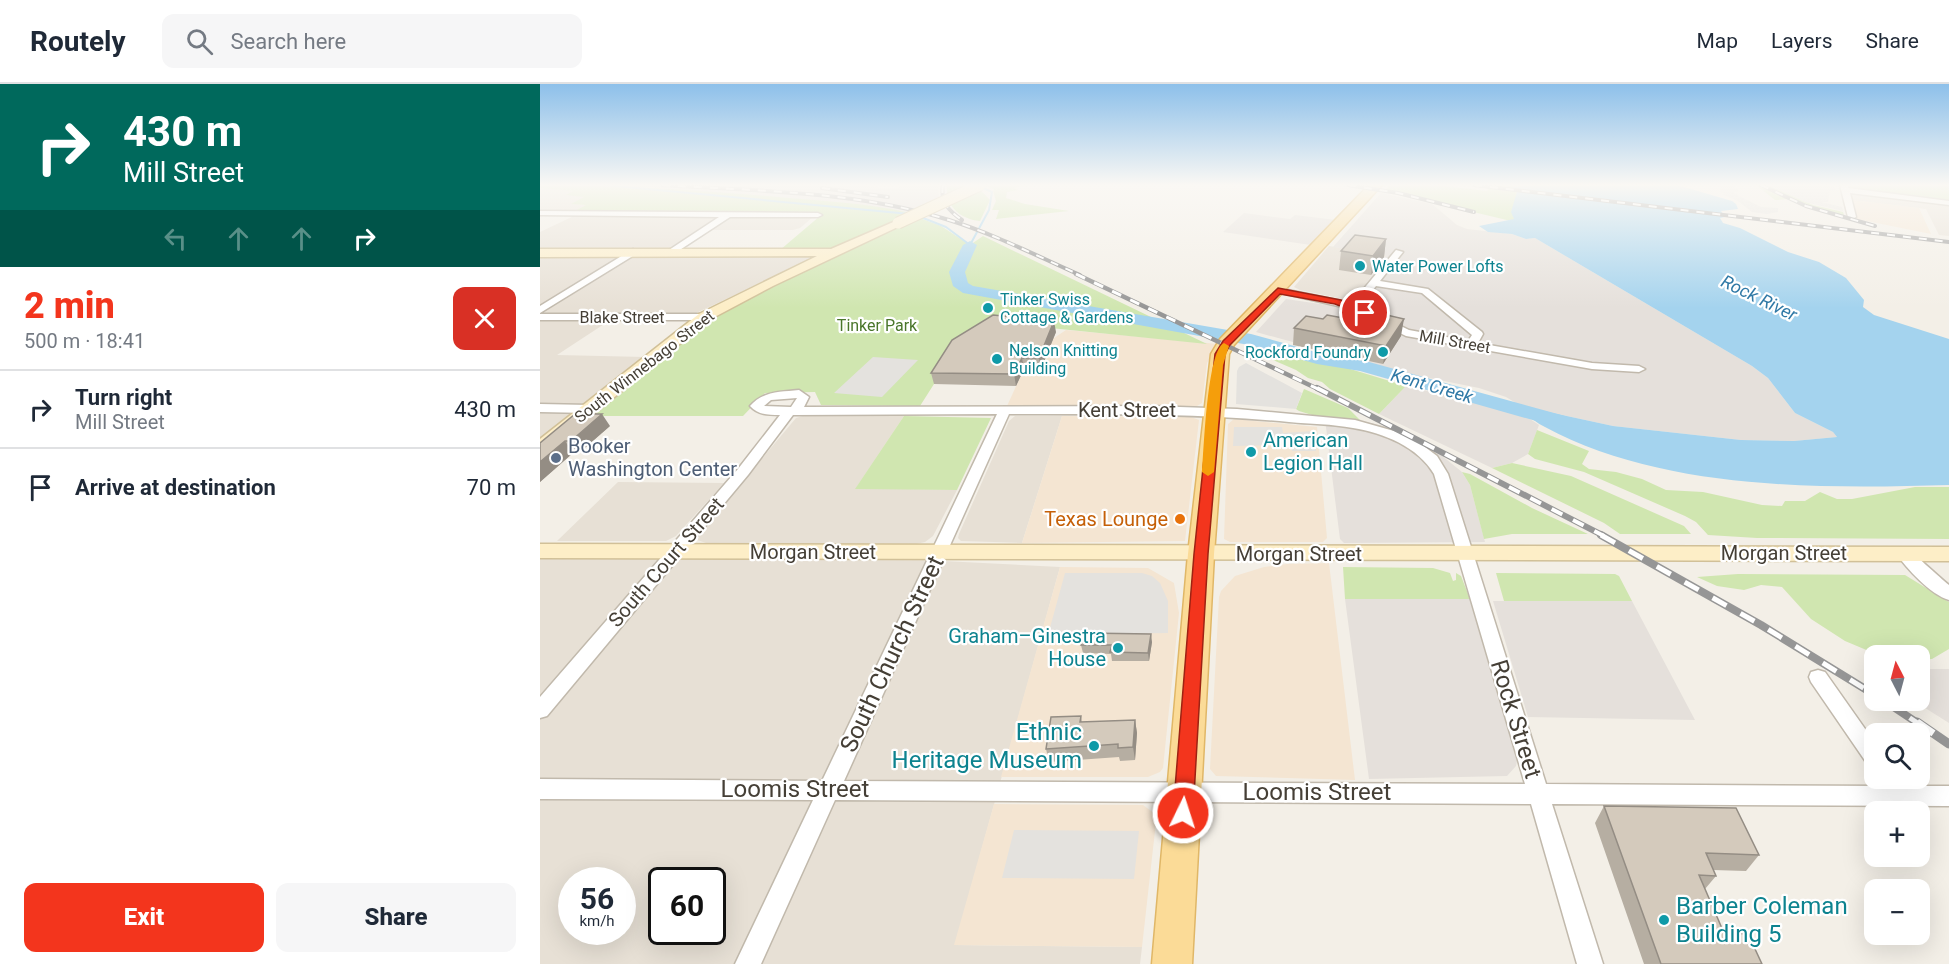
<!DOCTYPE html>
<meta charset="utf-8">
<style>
body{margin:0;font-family:Roboto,sans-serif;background:#f6f6f7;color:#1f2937;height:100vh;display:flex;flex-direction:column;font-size:22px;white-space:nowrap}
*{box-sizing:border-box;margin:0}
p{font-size:20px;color:#747a83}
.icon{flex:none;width:33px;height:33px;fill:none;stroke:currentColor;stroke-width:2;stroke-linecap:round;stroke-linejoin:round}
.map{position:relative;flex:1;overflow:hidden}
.drawer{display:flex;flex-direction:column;background:#fff;width:540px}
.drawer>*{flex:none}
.banner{background:#00695c;color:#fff;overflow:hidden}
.needle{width:39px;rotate:354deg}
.tools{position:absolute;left:1324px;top:561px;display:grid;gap:12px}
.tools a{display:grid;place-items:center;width:66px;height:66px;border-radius:12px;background:#fff;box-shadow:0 6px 24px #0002;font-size:30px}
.speed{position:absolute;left:18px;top:783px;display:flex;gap:12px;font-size:30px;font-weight:700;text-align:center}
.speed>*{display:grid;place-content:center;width:78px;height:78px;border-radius:50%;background:#fff;box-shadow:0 6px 24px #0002;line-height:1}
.speed small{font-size:15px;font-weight:400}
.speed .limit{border:3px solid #111;border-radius:9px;background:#fff;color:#111}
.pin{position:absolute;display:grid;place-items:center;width:51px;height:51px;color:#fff;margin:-26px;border:3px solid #fff;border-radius:50%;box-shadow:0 2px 6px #0007}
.me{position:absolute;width:66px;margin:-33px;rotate:4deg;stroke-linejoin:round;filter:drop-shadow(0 0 4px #0008)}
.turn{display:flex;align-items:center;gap:21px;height:126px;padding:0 24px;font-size:27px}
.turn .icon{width:78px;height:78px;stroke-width:2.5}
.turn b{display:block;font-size:42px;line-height:51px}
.lanes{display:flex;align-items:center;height:57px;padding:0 24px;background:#0003;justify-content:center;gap:30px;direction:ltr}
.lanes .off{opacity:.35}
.round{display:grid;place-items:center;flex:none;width:63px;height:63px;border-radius:12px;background:#f6f6f7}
.overview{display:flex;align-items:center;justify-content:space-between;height:102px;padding:0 24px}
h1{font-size:36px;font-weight:800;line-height:45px;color:#f3351d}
.button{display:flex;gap:12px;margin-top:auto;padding:12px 24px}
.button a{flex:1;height:69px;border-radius:12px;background:#f3351d;color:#fff;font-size:24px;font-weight:800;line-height:69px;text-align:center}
.button a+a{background:#f6f6f7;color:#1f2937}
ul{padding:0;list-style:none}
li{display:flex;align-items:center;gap:18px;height:78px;padding:0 24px;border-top:2px solid #e0e1e3}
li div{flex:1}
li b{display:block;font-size:22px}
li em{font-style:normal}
header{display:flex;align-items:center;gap:36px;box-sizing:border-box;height:84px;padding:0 30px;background:#fff;border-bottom:2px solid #e0e1e3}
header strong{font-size:28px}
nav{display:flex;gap:33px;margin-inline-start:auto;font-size:21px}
.search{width:420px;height:54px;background:#f6f6f7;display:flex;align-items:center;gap:15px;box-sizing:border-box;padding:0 21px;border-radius:12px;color:#747a83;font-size:22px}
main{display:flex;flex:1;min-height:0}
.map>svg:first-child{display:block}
.residential{fill:#e7e0d5;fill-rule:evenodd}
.commercial{fill:#f4e5d2}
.industrial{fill:#e5e0db}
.green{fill:#d0e6b0}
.parking{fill:#e4e2de}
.water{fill:#a4d3ee}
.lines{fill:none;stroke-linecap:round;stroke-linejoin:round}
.stream{stroke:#a4d3ee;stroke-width:2}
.river{fill:#a4d3ee;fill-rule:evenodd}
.street-casing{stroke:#c1b9ac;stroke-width:3}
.secondary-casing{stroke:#d1c098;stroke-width:3}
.primary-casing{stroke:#e0b767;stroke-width:3}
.street{fill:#fff;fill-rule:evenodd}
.secondary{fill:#fdeec7;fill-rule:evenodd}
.primary{fill:#fbdb97;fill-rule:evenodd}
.rail-far4-casing{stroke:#969696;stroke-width:4}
.rail-far3-casing{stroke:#969696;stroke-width:4.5}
.rail-far2-casing{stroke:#969696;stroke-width:6}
.rail-far1-casing{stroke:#969696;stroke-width:8}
.rail-casing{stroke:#969696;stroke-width:9}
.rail-far4{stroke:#fff;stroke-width:2;stroke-dasharray:8;stroke-linecap:butt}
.rail-far3{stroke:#fff;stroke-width:3;stroke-dasharray:10;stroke-linecap:butt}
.rail-far2{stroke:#fff;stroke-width:4;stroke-dasharray:12;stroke-linecap:butt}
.rail-far1{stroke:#fff;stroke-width:5;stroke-dasharray:16;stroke-linecap:butt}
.rail{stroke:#fff;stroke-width:7;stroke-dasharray:20;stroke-linecap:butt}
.secondary-bridge-casing{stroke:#d1c098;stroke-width:13;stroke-linecap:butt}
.secondary-bridge{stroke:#fdeec7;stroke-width:11}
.wall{fill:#b6aea2}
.shaded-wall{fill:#948d84}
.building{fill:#d4cabc;stroke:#948d84;stroke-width:1.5}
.route{fill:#f3351d;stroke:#9e2213;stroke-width:1.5}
.slow{fill:#f59e0b}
.culture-dot{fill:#0f9aa8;stroke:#fff;stroke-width:2}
.service-dot{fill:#5c6f8a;stroke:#fff;stroke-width:2}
.food-dot{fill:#e8710a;stroke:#fff;stroke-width:2}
.labels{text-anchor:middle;stroke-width:4.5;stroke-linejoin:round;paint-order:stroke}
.far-culture-label{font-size:16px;fill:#0d838f;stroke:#fff;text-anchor:start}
.far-street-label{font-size:16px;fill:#453f36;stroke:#fff}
.far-park-label{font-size:16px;fill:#4a762b;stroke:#fff}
.far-water-label{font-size:18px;font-style:italic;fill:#3079a6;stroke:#fff}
.street-label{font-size:20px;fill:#453f36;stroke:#fff}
.culture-label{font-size:20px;fill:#0d838f;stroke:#fff;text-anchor:start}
.service-label{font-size:20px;fill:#4e5e75;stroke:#fff;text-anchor:start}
.food-label{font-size:20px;fill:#c56008;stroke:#fff;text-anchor:end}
.near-street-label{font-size:24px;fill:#453f36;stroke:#fff}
.near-culture-label{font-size:24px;fill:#0d838f;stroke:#fff;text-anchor:end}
</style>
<header>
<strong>Routely</strong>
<div class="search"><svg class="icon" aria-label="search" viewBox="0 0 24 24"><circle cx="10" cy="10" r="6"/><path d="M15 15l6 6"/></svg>Search here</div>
<nav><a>Map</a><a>Layers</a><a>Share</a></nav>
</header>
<main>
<section class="drawer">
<div class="banner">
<div class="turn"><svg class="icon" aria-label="right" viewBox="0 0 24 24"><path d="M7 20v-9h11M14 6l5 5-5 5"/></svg><div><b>430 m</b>Mill Street</div></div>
<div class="lanes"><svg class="icon off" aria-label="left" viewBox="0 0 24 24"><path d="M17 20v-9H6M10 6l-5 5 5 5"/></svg><svg class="icon off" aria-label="ahead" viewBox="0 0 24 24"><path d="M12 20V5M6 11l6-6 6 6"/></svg><svg class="icon off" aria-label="ahead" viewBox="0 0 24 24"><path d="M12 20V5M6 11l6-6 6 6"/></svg><svg class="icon" aria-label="right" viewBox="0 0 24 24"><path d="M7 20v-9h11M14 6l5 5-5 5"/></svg></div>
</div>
<div class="overview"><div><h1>2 min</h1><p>500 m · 18:41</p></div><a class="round" style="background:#d93025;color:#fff"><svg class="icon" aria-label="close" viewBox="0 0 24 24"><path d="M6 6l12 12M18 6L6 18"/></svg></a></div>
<ul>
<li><svg class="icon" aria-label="right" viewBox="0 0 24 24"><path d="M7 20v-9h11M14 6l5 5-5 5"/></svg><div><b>Turn right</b><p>Mill Street</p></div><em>430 m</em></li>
<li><svg class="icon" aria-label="arrive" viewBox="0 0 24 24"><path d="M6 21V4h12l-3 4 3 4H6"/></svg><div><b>Arrive at destination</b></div><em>70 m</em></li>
</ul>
<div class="button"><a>Exit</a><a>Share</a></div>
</section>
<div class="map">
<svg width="1409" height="880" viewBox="0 0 1409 880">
<rect width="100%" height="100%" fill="#f3efe7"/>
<path class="residential" d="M0 104 35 107 45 113 32 120 47 121 33 128H0Z
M1311 109 1409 120V152L1399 151 1386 125 1312 116Z
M180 130V133L126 166H0V148L36 131Z
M189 133 273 132V133L260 144 253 146H169Z
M789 162 846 171 816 214 808 216 760 206 754 203Z
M0 171H265L270 173 267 177 154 230 78 231 17 271 105 273 0 356Z
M266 331 364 332 316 404 417 406 393 452 385 458 376 460 166 459 157 456 161 447 256 334Z
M475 332H522L482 459 421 457 418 454 419 450 469 337Z
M78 398H79L184 399 136 452 126 457H17Z
M0 475H363L520 483 415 861 602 863 600 880H0ZM32 796H82V848H32ZM122 796H172V848H122Z"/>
<path class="commercial" d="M1312 116 1379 124 1391 150 1317 135Z
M526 246 678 260 667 279 662 319 657 322H467L484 285 514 254Z
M522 332 651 333 659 336 645 457 482 459Z
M694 335 777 343 787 454 783 458H690L684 455 688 340Z
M789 479 815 696 676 692 670 685 679 513 681 507 695 492 724 483 747 480Z
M520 483 608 484 634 499 639 529 623 684 620 688 608 693H461Z
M454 720 603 721 615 730 616 738 602 863 414 861Z"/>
<path class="industrial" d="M82 101H315L351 105 370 101H398L399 116 370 129 294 118Z
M841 109 892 120 917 141 927 145 972 150 986 155 995 154 1212 282 1228 294 1255 329 1293 348 1297 353 1254 357 1201 356 1073 342 981 322 966 313 939 304 869 290 716 248 746 215 801 223 816 214 846 171 793 163Z
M704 129 750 135 755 131 796 136 771 161 683 148Z
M866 302 968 326 987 333 999 341 988 370 972 379 952 384 839 330Z
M785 335 821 337 844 342 901 371 922 388 930 401 945 458 804 459 800 455Z
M805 515H930L978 672 976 682 967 692 829 695Z
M953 517H1092L1155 636 988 633Z
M1380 585H1409V639L1374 617 1380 616Z"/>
<path class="green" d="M0 101C80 101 159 106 238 113 282 117 327 119 370 129L293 165 240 166 280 132 180 128H33L46 121 31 120 44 113 26 111 33 107 0 104Z
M407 101C428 101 436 99 450 116L440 137C420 135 405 122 407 101Z
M442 101H486L474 104 478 106 467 108 466 114 485 120 529 127 456 135 459 126H452L456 117 453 107 454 105Z
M850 101H897L947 107 952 101H991L973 103 977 108 975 135 971 137 845 107Z
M1216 101H1228L1273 121 1303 128 1305 134 1251 115 1235 116Z
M1310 101H1409V117L1312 105Z
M377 133 401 142 430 161 443 152 667 260 461 239 394 300 380 322 281 321 275 308 225 309 203 332H52L180 228Z
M711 260 743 269 757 275 807 284 866 302 839 330 790 305 782 298 768 294 756 286 721 271Z
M764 305 808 324 821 337 785 335 759 327 756 325Z
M364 332 451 334 417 406 315 405Z
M997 346 1049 367 1042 380 1049 385 1076 388 1102 395 1126 406 1163 408 1222 421 1242 422 1245 417H1265L1280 408 1297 415H1312L1375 403H1409V455L1217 454 1168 451 1156 438 1145 432 1044 388 995 375 988 370Z
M972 379 1031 392 1144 442 1151 450H1080L1064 439 952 384Z
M922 388 930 390 992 424 1048 450H972L944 455 930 401Z
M803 483 893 484 910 489 913 497 916 496V489L921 492 930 515H805Z
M956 489 1075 490 1079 492 1092 517H964Z
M1198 490 1365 491 1409 518V565L1392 575 1380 576V572L1364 571 1355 568 1336 570 1305 557 1271 535 1242 503 1221 501 1204 506 1177 502 1157 493Z"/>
<path class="parking" d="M1177 101H1192L1199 107 1194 108 1199 112 1221 123 1238 124V128L1227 130 1212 128 1198 117 1182 110H1187L1180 108 1181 104Z
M1229 101 1294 103 1295 106H1290L1288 118H1281L1302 123 1303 127 1265 118Z
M333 273 378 276 342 313 294 309Z
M706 279 762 309 756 325 696 320 697 287 699 283Z
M694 343H742L743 349 774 347 776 367H752L751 356H743L744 361 693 362Z
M525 489H602L612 492 620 499 628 517V549L508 551Z
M474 746 599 747 594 795 462 794Z"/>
<path class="water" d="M991 101H1137L1192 117 1196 120 1198 125 1181 127 1185 133 1180 134 1183 139 1200 144 1248 168 1279 178 1306 194 1324 216 1323 223 1334 231 1409 255V401C1279 405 1122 406 1005 343 994 338 985 328 976 321L1073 342 1201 356 1254 357 1297 353 1293 348 1255 329 1228 294 1212 282 995 154 986 155 972 150 948 148 939 142 974 135 971 128 977 108 973 103Z"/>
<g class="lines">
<path class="stream" d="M65 101 370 130
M378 132 406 143 430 161 449 126 452 108 441 103"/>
<path class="river" d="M430 157 437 161 425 188 428 199 433 202 711 250 779 269 829 278 1025 332 1028 337 1025 342 1017 343 820 287 777 280 709 261 423 209 413 202 409 188 423 161Z"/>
<g class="street-casing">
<path id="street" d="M1300 101H1308V104L1409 117V121L1310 109 1316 133 1312 135 1308 133Z
M0 127 278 129 282 131 278 133H190L132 171 128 168 129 166 179 133 0 131Z
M93 165 97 168 96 170 0 229V222Z
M856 166 863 168 840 197 888 205 942 248 943 250 938 259 1052 279 1099 282 1105 285 1099 288 1052 285 866 252 811 225 733 207 738 204 812 219ZM836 202 882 209 932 251 928 257 869 246 820 222Z
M0 230H164L169 233 164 236H0Z
M259 306 269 313 264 323 611 322 697 325 815 336 854 347 877 357 897 372 908 390 1006 700 1343 702 1339 694H1361L1366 702H1409V722L1012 720 1063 880H1037L991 720 295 716 221 880H195L273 716 0 715V695L282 697 457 330 253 331 208 391 7 632 0 634V613L198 385 240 331C228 331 218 331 210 322 223 307 240 308 259 306ZM257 314 251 323 224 322 231 316ZM469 330C563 330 656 329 749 338 770 340 792 340 813 344 844 349 878 363 894 390L985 700 304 697Z
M0 320 49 321 55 325 49 329 0 328Z
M1364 464C1371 466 1400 494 1409 501V516C1391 511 1366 484 1356 469L1358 465Z
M1278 586 1285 588 1335 659V684L1328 681 1271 598 1269 593 1271 588Z"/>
</g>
<g class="secondary-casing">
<path id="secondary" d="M358 136 364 139 362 141 233 202 169 236 7 368 0 370V355L159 230 277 172 0 173V165H291Z
M0 460 1409 463V477L0 474Z"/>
</g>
<g class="primary-casing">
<path id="primary" d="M829 101H842L694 261 689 270 674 470 652 880H612L648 470 671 270 680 255Z"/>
</g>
<use href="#street" class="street"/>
<use href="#secondary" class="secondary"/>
<use href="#primary" class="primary"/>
<g class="rail-far4-casing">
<path id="rail-far4" d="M122 101C217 107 317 107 409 136 454 150 497 172 540 191
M403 101C400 118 409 127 422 136
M808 101 858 109 934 128
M934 101 1409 158
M1221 101 1266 122 1335 142
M282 104 348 113"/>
</g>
<g class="rail-far3-casing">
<path id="rail-far3" d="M536 190 780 306"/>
</g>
<g class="rail-far2-casing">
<path id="rail-far2" d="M777 304 1064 452"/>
</g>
<g class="rail-far1-casing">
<path id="rail-far1" d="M1061 451 1221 541 1335 611
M1343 616 1379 640"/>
</g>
<g class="rail-casing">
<path id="rail" d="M1377 638 1409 660"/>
</g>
<use href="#rail-far4" class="rail-far4"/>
<use href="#rail-far3" class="rail-far3"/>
<use href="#rail-far2" class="rail-far2"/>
<use href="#rail-far1" class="rail-far1"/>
<use href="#rail" class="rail"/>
<g class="secondary-bridge-casing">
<path id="secondary-bridge" d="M358 139 440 101"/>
</g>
<use href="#secondary-bridge" class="secondary-bridge"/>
</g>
<path class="wall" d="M846 155 844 173 831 191 799 186 801 167Z
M783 235 861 252 843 280 753 261 754 244Z
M516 248 501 285H484L476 302 394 300 391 289Z
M70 342 39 369H33L0 398V359Z
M612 558 609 577H572L571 570 543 569 541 561Z
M541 632 542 638 595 636 597 649 595 676 580 677 579 673 509 678 506 665Z
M1064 722 1219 771 1206 787 1173 786 1176 792 1165 805 1184 849 1222 880H1104L1055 739Z"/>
<path class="shaded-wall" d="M846 155 844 173 831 191 833 172Z
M864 235 861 252 843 280 846 262Z
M514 237 516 248 501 285 499 274Z
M482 274 484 285 476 302 474 290Z
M62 330 70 342 39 369 31 357Z
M25 357 33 369 0 398V378Z
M611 550 612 558 609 577 608 569Z
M595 636 597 649 595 676 593 663Z"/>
<path class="building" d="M815 151 846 155 833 172 801 167Z
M453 231 514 237 499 274H482L474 290 391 289 412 256Z
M787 231 814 236 817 233 843 238 847 231 864 235 846 262 754 244 766 232 783 235Z
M35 330H62L31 357H25L0 378V359Z
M544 549 611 550 608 569 570 568 572 561H541Z
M541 632 540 638 595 636 593 663 578 664V660L506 665 511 633Z
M1064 722 1196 724 1219 771 1166 769 1176 792 1159 791 1184 849 1208 850 1222 880H1121Z"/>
<linearGradient id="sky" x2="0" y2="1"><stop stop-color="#8dc0ea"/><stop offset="0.45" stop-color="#faf8f4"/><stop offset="1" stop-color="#faf8f4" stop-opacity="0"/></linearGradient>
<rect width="1409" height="224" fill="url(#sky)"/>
<path class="route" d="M738 204 801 216 830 229 825 232 795 220 740 210 690 261 685 270 668 470 653 729 650 735 643 738 636 735 633 729 654 470 675 270 683 257Z"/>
<path class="slow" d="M684 259 689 262 683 281 674 388 668 392 662 388C664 366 667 267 684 259Z"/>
<g class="culture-dot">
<circle cx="820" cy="182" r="6"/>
<circle cx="448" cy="224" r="6"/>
<circle cx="843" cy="268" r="6"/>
<circle cx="457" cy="275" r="6"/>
<circle cx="711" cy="368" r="6"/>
<circle cx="578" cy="564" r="6"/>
<circle cx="554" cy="662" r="6"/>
<circle cx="1124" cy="836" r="6"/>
</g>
<circle class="service-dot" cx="16" cy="374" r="6"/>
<circle class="food-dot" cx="640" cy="435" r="6"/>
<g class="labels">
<g class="far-culture-label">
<text x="832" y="188">Water Power Lofts</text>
<text x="460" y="221">Tinker Swiss<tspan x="460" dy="18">Cottage &amp; Gardens</tspan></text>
<text x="469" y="272">Nelson Knitting<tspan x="469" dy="18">Building</tspan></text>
<text x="831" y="274" text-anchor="end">Rockford Foundry</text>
</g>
<g class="far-street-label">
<text x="82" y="239">Blake Street</text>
<text transform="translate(915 257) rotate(10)" y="6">Mill Street</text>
<text transform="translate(104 282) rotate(-38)" y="6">South Winnebago Street</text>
</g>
<g class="far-park-label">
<text x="337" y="247">Tinker Park</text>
</g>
<g class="far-water-label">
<text transform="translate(1219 214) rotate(26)" y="6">Rock River</text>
<text transform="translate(892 302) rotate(16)" y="6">Kent Creek</text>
</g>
<g class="street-label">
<text x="587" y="333">Kent Street</text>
<text x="273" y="475">Morgan Street</text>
<text x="1244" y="476">Morgan Street</text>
<text x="759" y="477">Morgan Street</text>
<text transform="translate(126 478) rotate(-49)" y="7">South Court Street</text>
</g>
<g class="culture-label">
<text x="723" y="363">American<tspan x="723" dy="23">Legion Hall</tspan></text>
<text x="566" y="559" text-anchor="end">Graham–Ginestra<tspan x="566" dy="23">House</tspan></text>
</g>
<g class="service-label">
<text x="28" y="369">Booker<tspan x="28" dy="23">Washington Center</tspan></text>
</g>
<g class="food-label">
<text x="628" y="442">Texas Lounge</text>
</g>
<g class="near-street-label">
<text transform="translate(352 570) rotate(-65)" y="8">South Church Street</text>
<text transform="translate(976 635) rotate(73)" y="8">Rock Street</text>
<text x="255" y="713">Loomis Street</text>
<text x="777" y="716">Loomis Street</text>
</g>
<g class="near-culture-label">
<text x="542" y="656">Ethnic<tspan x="542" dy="28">Heritage Museum</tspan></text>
<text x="1136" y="830" text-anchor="start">Barber Coleman<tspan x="1136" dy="28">Building 5</tspan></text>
</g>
</g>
</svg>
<div class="tools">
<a><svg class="needle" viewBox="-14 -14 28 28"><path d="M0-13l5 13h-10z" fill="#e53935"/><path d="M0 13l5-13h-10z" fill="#747a83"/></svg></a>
<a><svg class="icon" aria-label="search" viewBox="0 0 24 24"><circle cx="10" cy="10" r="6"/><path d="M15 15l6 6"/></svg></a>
<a>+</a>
<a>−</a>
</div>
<div class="speed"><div>56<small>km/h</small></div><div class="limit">60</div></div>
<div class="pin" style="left:825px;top:229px;background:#d93025"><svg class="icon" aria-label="arrive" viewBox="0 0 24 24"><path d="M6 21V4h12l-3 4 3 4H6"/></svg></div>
<svg class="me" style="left:643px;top:729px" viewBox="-20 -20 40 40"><circle r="17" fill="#f3351d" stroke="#fff" stroke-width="3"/><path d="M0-11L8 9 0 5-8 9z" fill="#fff"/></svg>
</div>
</main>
